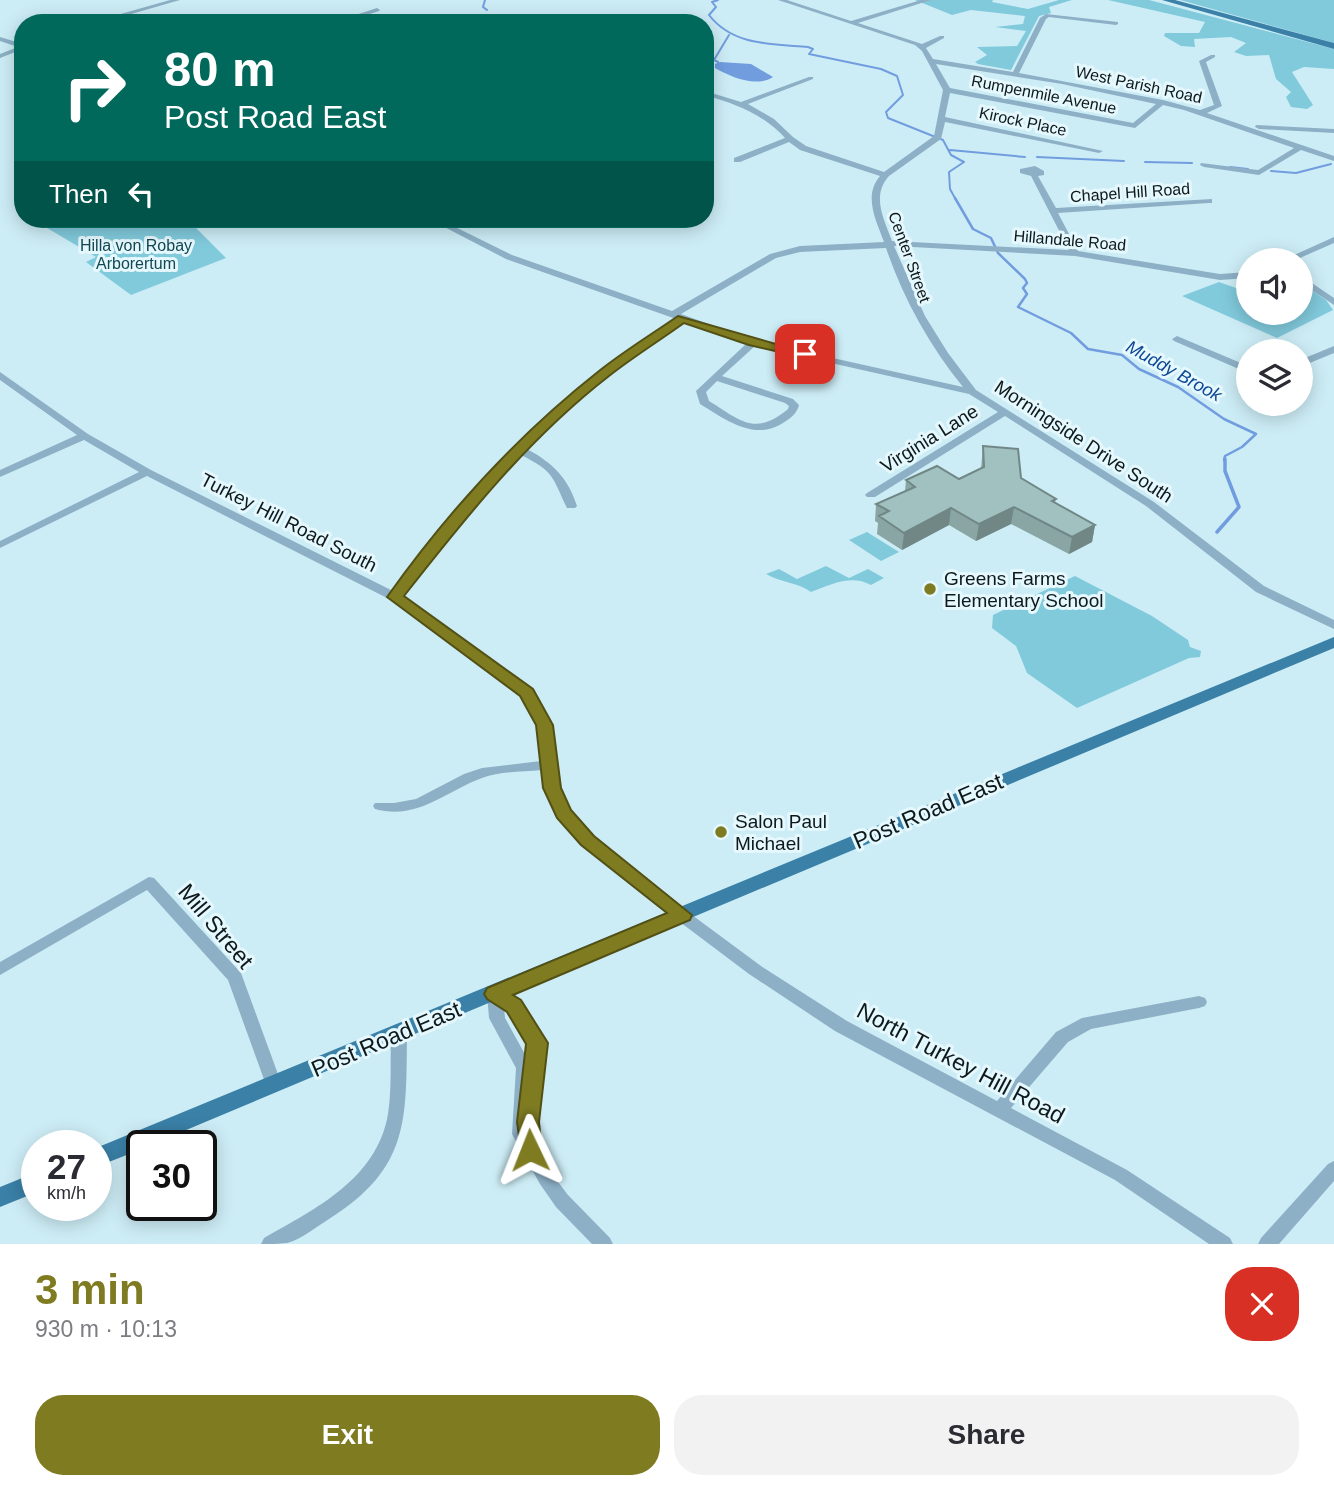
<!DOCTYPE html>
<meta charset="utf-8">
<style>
body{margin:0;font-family:Helvetica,sans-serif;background:#f2f2f3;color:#2b2b33;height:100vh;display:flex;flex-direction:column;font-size:26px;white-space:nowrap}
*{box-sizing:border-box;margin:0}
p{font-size:23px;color:#7c7c81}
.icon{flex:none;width:38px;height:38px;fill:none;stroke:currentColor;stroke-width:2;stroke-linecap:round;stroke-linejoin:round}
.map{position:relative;height:1244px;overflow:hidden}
.panel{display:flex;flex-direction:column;background:#fff;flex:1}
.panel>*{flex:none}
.top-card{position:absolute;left:14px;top:14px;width:700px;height:214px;border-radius:28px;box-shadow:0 4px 18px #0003;background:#00695c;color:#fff;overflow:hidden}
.tools{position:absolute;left:1236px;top:248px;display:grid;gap:14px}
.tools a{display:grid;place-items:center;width:77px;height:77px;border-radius:50%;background:#fff;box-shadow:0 4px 18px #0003;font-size:35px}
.speed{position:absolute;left:21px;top:1130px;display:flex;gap:14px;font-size:35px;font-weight:700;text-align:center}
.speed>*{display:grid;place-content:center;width:91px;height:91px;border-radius:50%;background:#fff;box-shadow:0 4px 18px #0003;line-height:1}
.speed small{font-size:18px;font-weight:400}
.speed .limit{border:4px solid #111;border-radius:10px;background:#fff;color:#111}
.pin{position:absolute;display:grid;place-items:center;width:60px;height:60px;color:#fff;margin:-30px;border-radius:14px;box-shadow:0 4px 10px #0006}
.me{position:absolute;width:77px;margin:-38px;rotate:358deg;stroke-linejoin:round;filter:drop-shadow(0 0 5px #0008)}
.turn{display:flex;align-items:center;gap:24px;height:147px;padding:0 35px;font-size:32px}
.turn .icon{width:91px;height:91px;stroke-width:2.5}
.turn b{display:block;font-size:49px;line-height:60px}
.then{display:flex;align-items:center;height:66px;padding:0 35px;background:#0003;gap:14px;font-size:26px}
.round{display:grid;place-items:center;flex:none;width:74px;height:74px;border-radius:28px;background:#f2f2f3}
.head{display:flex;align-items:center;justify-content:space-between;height:119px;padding:0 35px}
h1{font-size:42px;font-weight:800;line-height:52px;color:#7e7b21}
.cta{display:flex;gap:14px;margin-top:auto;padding:14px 35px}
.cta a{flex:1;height:80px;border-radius:28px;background:#7e7b21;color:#fff;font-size:28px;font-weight:800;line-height:80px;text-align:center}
.cta a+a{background:#f2f2f3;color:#2b2b33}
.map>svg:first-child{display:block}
.green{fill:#81cadc}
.water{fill:#719ddf}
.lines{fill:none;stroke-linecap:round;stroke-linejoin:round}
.stream-far2{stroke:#719ddf;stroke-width:2}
.stream-far1{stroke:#719ddf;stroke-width:2.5}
.stream{stroke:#719ddf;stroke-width:3.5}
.minor{fill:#8db0c6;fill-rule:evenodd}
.major{fill:#3a80a7;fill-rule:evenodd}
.wall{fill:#8aa6a4}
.shaded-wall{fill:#708786}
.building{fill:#a0c1bf;stroke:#708786;stroke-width:2}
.route{fill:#7e7b21;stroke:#525015;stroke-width:2}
.poi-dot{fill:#7e7b21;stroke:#e5f8fd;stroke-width:2.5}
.labels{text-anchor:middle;stroke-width:6;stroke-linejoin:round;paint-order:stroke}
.far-street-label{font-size:16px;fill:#0e191c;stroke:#e5f8fd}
.far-park-label{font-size:16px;fill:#134752;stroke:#e5f8fd}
.far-water-label{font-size:18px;font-style:italic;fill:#0e4794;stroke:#e5f8fd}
.street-label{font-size:19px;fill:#0e191c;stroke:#e5f8fd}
.poi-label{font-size:19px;fill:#0e191c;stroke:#e5f8fd;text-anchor:start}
.near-street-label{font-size:23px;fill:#0e191c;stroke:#e5f8fd}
</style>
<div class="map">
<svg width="1334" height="1244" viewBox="0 0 1334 1244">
<rect width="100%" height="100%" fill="#cdedf6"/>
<path class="green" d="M915 0H993L992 2 1028 9 1059 0H1072L1049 7 1051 13 1039 16 1011 70 978 64 975 62 987 55 977 47 1017 46 1026 31 995 27 1023 24 1025 16 971 10 952 15Z
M1108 0H1149L1334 49V69L1304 67 1292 72 1313 105 1307 109 1291 107 1286 97 1291 92 1276 79 1269 55 1246 56 1234 52 1246 43 1231 37 1194 39 1195 47 1181 46 1164 36 1165 33H1199L1205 22Z
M1180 0H1334V43Z
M32 219H187L226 258 131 295 86 262 96 257Z
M1219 282 1236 288 1248 283V313H1300V282L1326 300 1333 310 1277 338 1182 296Z
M867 532 899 552 881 561 849 540Z
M826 566 849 578 868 569 884 578 871 585C852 574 831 584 811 592 797 582 782 583 766 574L779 569 797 579Z
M1075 576 1152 616 1188 640 1190 647 1201 651 1200 657 1189 658 1077 708 1027 673 1016 646 992 628 993 615Z"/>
<path class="water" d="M720 62 751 64 773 77C756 88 731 77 715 68V64Z"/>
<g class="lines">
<path class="stream-far2" d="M485 0 483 7 487 10
M718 0 712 2 716 7 709 15C733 46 772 44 808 47L813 49 809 54 881 69 897 76 903 95 886 112 888 118 943 140 951 155 964 162 949 172 950 189 956 200
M718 62 714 60 729 35
M950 150 1025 157
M1037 157 1124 161
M1145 162 1192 163
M1230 167 1248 169
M1271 171 1296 173 1331 164"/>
<path class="stream-far1" d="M955 198 973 229 991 238 998 253 1025 279 1027 283 1023 288 1027 294 1018 307 1071 333 1088 349 1122 355 1139 369 1178 387 1224 419 1256 434 1242 447 1225 456 1224 460"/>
<path class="stream" d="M1217 532 1239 507 1225 471V459"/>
<path class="minor" d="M170 0H180L100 23H89Z
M778 0H787L851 21 921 0H931L858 23 922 44 940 36H944V38L926 48 933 59 1013 72 1040 18 1046 14 1118 22V24L1116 25 1049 17 1046 19 1019 73 1163 100 1200 110 1214 105 1199 61 1211 55H1215V57L1206 62 1222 106 1207 113 1334 156V161L1301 150 1259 175 1204 167 1200 165 1201 163 1258 170 1294 148 1184 110 1163 105 1135 128 950 93 945 117 1103 151 1099 153 945 122 941 139 889 176C871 196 884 219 892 241L1069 250 1031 176 1020 173V169L1035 166 1044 171V175L1038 176 1056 208 1212 199V203H1209L1058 213 1078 251 1220 274 1248 272V278L1220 280 1075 256 894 246 925 316 948 353 976 390 1154 502 1264 586 1334 620V629L1256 592 1146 506 1005 416 875 497H867L865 495 867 493 998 412 969 394 755 346 722 376 793 399 799 405C797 413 792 417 786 421 756 443 726 420 700 404L696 391 746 344 685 322 606 376 577 401 527 449C553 463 568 478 577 506L575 508H567C552 477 555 472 521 455L471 510 402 596 531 690 552 725 556 777 566 805 583 827 642 878 761 966 847 1021 997 1101 1056 1032 1082 1018 1199 996 1205 998 1207 1002 1205 1006 1199 1008 1091 1029 1068 1042 1011 1108 1127 1170 1230 1238 1233 1244H1209L1115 1180 835 1031 749 974 632 886 573 835 552 806 542 770C522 772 501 771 482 778 446 791 417 821 375 809L373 806 375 803H394L416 799 464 774 482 768 541 761 538 725 521 696 391 600 147 476 0 548V541L139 472 84 440 0 477V470L77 435 0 380V372L88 434 151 470 393 591C456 512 522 433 602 370 625 352 651 336 676 319L506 259 429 219H439L512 255 672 311 770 254 800 246 884 242C876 220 863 196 880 176L800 150 789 142 740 162H734V158L785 138C763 114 736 104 705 95V91L741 102 809 77H813V79L748 104 774 119 793 137 806 146 884 172 934 136 943 90 922 51 915 45ZM936 64 1062 84 1156 104 1133 123 950 88ZM886 248C903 298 929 345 963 387L756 341 681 314 776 258 800 252ZM717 381 785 403 789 406 788 409C755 437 740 420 709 401L706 392Z
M377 8 380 10 379 11 342 23H331Z
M0 37 23 44V49L0 58V54L18 47 0 41Z
M1256 125 1334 129V133L1259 129 1255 127Z
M1334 237V243L1293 261H1281Z
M1300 275 1334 298V305L1300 282Z
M1177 336 1248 366V373L1174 341 1172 339Z
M1334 346V353L1300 367V360Z
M149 877 154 878 241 973 282 1085 280 1090 274 1092 268 1090 266 1085 228 980 147 890 0 975V962Z
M495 988 519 1000 545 1043 537 1122 539 1149 552 1174 568 1195 610 1238 613 1244H592L556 1207 540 1184 512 1134 516 1068 489 1018 487 994 489 990ZM504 1007 507 1008 529 1044 527 1058 505 1018Z
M399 1028 405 1029 407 1034C406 1120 410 1168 329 1219 316 1227 302 1239 287 1243 280 1244 269 1244 261 1244L264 1238C315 1209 377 1179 388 1114 392 1088 390 1061 391 1034L393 1029Z
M1334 1161V1181L1279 1244H1258L1261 1238 1328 1164Z"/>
<path class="major" d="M1162 0H1175L1334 43V49Z
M1334 637V648L148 1146H142V1149L96 1167V1148Z
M37 1172V1192L0 1207V1187Z"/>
</g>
<path class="wall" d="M983 446 1021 478 1056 499 1055 502 1095 525 1092 542 1069 554 1011 524 976 541 949 525 902 550 877 534 878 523 875 521 876 504 905 491 906 480 959 479 981 469Z"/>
<path class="shaded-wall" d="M1014 507 1011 524 976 541 979 524Z
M951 508 949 525 902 550 904 533Z
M1095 525 1092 542 1069 554 1072 537Z"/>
<path class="building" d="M983 446 1018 449 1021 478 1056 499 1052 501 1095 525 1072 537 1014 507 979 524 951 508 904 533 879 516 889 511 876 504 915 487 906 480 937 466 959 479 984 467Z"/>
<path class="route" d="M678 316 811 354 805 358 749 345 684 323C659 341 633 357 609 376 529 438 466 517 404 596L533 689 553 725 561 788 571 810 594 836 692 915 690 920 513 995 521 1000 548 1043 539 1122 542 1150 538 1157 530 1159 522 1157 517 1122 526 1044 507 1012 487 999 484 994 487 988 667 913 581 845 557 818 543 788 536 725 520 696 387 597C446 514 519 434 599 371 624 351 652 334 678 316Z"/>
<g class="poi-dot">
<circle cx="930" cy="589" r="7"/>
<circle cx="721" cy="832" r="7"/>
</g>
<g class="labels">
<g class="far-street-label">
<text transform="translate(1139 84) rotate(12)" y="6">West Parish Road</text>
<text transform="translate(1044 94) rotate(11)" y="6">Rumpenmile Avenue</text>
<text transform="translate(1023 121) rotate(12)" y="6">Kirock Place</text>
<text transform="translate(1130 192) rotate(-4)" y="6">Chapel Hill Road</text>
<text transform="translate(1070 240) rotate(5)" y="6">Hillandale Road</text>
<text transform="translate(910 257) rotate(70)" y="6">Center Street</text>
</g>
<g class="far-park-label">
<text x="136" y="251">Hilla von Robay<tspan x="136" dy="18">Arborertum</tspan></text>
</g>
<g class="far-water-label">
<text transform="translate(1174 371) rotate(29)" y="6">Muddy Brook</text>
</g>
<g class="street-label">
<text transform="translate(929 438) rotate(-32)" y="7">Virginia Lane</text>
<text transform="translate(1084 441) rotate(33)" y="7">Morningside Drive South</text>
<text transform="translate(289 522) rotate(27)" y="7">Turkey Hill Road South</text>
</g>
<g class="poi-label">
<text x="944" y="585">Greens Farms<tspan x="944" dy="22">Elementary School</tspan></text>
<text x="735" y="828">Salon Paul<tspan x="735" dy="22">Michael</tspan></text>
</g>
<g class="near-street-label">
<text transform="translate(928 811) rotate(-23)" y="8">Post Road East</text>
<text transform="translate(216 926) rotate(50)" y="8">Mill Street</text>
<text transform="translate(386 1039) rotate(-23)" y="8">Post Road East</text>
<text transform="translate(961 1063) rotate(28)" y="8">North Turkey Hill Road</text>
</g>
</g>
</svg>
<div class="tools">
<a><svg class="icon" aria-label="sound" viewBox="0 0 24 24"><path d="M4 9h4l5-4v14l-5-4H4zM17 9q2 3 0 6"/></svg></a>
<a><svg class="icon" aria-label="layers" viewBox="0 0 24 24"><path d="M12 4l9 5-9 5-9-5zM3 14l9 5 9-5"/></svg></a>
</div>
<div class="speed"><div>27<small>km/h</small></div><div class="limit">30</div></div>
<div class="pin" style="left:805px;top:354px;background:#d93025"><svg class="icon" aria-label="arrive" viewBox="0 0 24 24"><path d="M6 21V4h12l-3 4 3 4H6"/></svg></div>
<svg class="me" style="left:530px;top:1150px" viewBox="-20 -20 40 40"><path d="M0-17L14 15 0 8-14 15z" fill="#7e7b21" stroke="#fff" stroke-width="4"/></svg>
<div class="top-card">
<div class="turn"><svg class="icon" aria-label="right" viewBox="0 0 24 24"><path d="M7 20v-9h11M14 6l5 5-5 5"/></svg><div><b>80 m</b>Post Road East</div></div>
<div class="then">Then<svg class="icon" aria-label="left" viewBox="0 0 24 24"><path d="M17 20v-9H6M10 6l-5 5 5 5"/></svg></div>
</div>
</div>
<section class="panel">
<div class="head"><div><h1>3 min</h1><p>930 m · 10:13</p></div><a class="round" style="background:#d93025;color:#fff"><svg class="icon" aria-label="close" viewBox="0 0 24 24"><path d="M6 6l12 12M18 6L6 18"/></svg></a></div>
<div class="cta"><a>Exit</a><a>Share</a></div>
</section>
